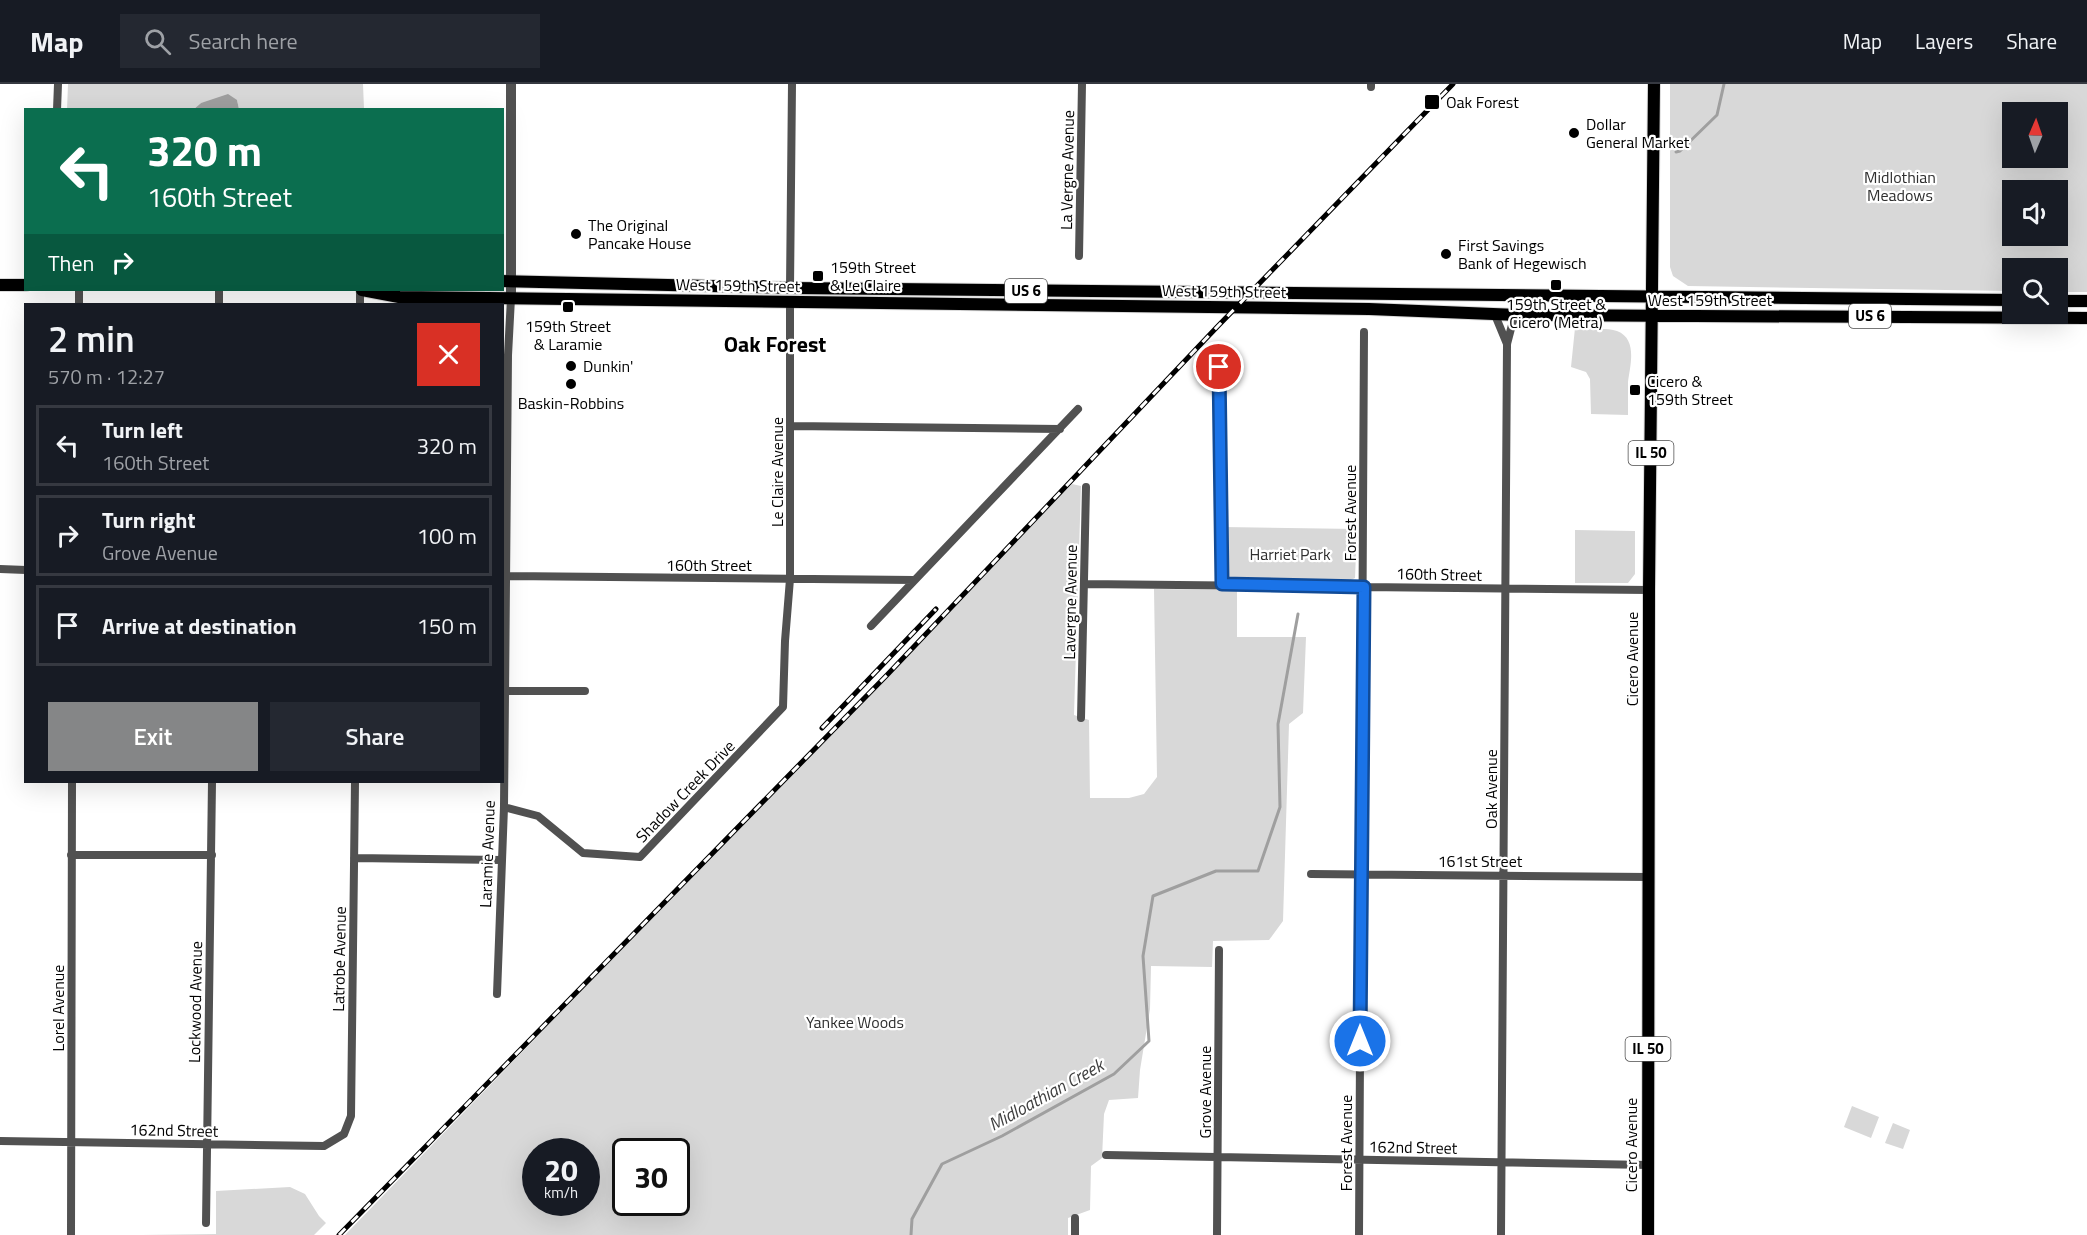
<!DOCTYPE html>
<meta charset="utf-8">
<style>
body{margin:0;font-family:"Titillium Web",sans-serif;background:#242831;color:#f1f3f6;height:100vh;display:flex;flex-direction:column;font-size:22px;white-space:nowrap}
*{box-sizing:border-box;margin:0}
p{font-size:20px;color:#9ea1a6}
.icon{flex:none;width:33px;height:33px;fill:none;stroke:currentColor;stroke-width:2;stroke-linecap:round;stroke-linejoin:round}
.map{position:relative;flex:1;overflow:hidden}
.side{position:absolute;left:24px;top:219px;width:480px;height:480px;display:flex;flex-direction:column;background:#171b24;border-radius:0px;box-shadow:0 6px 24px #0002}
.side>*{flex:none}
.banner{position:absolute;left:24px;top:24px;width:480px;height:183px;border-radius:0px;box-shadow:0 6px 24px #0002;background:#0b6e4f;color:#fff;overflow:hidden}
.needle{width:39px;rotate:2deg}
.controls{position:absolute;left:2002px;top:18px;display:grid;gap:12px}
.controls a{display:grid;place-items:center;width:66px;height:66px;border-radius:0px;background:#171b24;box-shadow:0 6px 24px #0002;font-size:30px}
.speed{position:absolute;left:522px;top:1054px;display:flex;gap:12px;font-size:30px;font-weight:700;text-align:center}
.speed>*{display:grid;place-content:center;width:78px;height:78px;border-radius:50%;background:#171b24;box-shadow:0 6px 24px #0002;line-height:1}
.speed small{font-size:15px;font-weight:400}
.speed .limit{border:3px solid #111;border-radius:9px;background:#fff;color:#111}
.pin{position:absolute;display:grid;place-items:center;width:51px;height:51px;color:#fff;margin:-26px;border:3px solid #fff;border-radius:50%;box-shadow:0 2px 6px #0007}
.me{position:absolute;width:66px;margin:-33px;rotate:0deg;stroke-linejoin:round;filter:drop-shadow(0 0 4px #0008)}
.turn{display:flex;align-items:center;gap:21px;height:126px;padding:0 24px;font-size:27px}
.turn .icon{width:78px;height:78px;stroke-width:2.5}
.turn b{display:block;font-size:42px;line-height:51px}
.then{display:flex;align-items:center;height:57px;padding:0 24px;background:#0003;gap:12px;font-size:22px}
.round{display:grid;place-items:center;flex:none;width:63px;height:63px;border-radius:0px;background:#242831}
.head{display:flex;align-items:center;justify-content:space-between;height:102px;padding:0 24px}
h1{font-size:36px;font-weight:600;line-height:45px}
.primary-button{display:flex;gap:12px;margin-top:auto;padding:12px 24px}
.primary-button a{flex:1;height:69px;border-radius:0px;background:#858687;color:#fff;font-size:24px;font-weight:600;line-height:69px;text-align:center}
.primary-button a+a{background:#242831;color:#f1f3f6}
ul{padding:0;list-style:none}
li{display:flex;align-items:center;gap:18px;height:81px;margin:0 12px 9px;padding:0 12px;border:3px solid #363941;border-radius:0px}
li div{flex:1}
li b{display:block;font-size:22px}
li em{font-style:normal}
header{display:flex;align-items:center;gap:36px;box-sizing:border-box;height:84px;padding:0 30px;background:#171b24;border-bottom:2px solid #363941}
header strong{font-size:28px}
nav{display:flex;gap:33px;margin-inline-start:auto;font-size:21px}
.search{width:420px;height:54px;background:#242831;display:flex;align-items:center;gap:15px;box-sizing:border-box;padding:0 21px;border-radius:0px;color:#9ea1a6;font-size:22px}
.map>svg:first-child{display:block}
.green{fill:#d8d8d8;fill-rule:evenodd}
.water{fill:#9f9f9f}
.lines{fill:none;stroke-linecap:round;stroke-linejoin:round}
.stream{stroke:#9f9f9f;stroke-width:3}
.primary-casing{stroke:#dbdbdb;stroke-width:14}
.minor{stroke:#515151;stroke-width:8}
.tertiary{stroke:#515151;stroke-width:10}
.primary{stroke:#000;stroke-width:12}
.rail-casing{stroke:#000;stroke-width:5}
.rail{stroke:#fff;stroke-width:3;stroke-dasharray:9;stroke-linecap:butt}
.route-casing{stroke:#114b97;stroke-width:15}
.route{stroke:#1a73e8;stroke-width:10}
.poi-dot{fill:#000;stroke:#fff;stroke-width:2}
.labels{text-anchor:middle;stroke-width:4.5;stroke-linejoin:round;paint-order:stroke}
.shield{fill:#fff;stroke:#4c4c4c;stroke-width:1.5}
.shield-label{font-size:15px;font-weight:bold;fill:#000}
.poi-label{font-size:16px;fill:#000;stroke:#fff;text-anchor:start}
.street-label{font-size:16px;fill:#000;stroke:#fff}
.park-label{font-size:16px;fill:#2f2f2f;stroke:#fff}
.water-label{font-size:18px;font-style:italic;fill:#404040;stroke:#fff}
.district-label{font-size:22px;font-weight:bold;fill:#000;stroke:#fff}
</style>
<header>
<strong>Map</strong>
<div class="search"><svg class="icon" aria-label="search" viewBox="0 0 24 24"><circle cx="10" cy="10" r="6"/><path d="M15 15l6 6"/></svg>Search here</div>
<nav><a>Map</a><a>Layers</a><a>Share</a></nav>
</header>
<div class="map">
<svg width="2087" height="1151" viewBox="0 0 2087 1151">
<rect width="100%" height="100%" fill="#fff"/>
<path class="green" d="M68 0H363L364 25H239L237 16 201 19 194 25 67 26Z
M1670 0H2087V208H2058V184H2013V207L1688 202 1673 192 1670 183ZM2013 28H2058V74H2013ZM2013 106H2058V152H2013Z
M1575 244C1589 247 1604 243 1617 247 1638 255 1630 282 1628 298 1628 309 1628 320 1628 331L1591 330 1590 295 1586 288 1571 283Z
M1072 400 1081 402 1074 631 1089 636 1090 714H1129L1144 710 1157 693 1154 505 1237 506V553H1306L1303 629 1289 640 1283 837 1269 856 1213 857 1212 883 1151 882 1150 925 1140 986 1138 1014 1109 1016 1104 1030 1102 1074 1091 1082 1090 1126 1068 1134V1151H345ZM536 1068H586V1119H536ZM626 1068H676V1119H626Z
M1223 443 1357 445 1355 494 1351 496H1233L1225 491Z
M1575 446 1635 447V490L1628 499H1575Z
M1852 1022 1879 1033 1871 1054 1844 1043Z
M1893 1039 1910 1046 1903 1065 1885 1059Z
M290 1103 305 1110 319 1132 326 1139 314 1151H142L216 1150V1107Z"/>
<path class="water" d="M228 10 237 16 239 25H194L201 19Z"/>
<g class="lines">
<path class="stream" d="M1676 68 1680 67 1717 31 1724 0
M911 1151 912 1135 942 1080 1002 1052 1114 990 1149 957 1143 872 1153 812 1216 787H1258L1280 723 1278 640 1298 530"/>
<g class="primary-casing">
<path id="primary" d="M502 197 790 204 2013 216
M0 201H26
M362 206 399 213 1369 225 1518 231 2087 234
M2058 217H2087
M1648 1151 1649 506 1654 0"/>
</g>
<path class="minor" d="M1371 3V0
M57 26 58 0
M1079 172 1082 0
M790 204 792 0
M79 220V206
M219 220V206
M360 220V206
M1495 231 1507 260
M1219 283 1222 500
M790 342 1060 345
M0 485 26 486
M502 492 914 496
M1084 500 1649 506
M871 542 1078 325
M505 607H585
M1081 634 1086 403
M504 723 538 732 583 769 640 773 783 623 785 557 790 495V218
M71 771H212
M354 774 501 776
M1311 790 1649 793
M497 910 504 723 508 271 511 214
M0 1057 324 1062 344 1050 351 1032 355 698
M1106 1071 1648 1081
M1075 1134V1151
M206 1139 212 698
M71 1151 72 698
M1217 1151 1219 866
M1359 1151 1364 248
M1501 1151 1507 260 1513 237 1518 231"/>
<path class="tertiary" d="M511 0V214"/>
<use href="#primary" class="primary"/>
<g class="rail-casing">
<path id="rail" d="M822 644 936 525
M339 1151 887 591 1217 243 1453 0"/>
</g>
<use href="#rail" class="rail"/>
</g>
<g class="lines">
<g class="route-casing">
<path id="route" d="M1219 283 1222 500 1364 503 1360 957"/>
</g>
<use href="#route" class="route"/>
</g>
<g class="poi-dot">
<rect x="1424" y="10" width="16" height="16" rx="3"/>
<circle cx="1574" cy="49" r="6"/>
<circle cx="576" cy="150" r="6"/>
<circle cx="1446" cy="170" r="6"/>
<rect x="812" y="186" width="12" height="12" rx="3"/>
<rect x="1550" y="195" width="12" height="12" rx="3"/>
<rect x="562" y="217" width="12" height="12" rx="3"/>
<circle cx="571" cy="282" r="6"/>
<circle cx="571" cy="300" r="6"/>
<rect x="1629" y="300" width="12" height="12" rx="3"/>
</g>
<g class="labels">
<g class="shield">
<rect x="1005" y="195" width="42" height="24" rx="4.5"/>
<rect x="1849" y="220" width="42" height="24" rx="4.5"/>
<rect x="1628.5" y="357" width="45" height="24" rx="4.5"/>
<rect x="1625.5" y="953" width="45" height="24" rx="4.5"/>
</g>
<g class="shield-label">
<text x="1026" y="212">US 6</text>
<text x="1870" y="237">US 6</text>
<text x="1651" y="374">IL 50</text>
<text x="1648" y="970">IL 50</text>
</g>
<g class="poi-label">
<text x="1446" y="24">Oak Forest</text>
<text x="1586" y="46">Dollar<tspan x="1586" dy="18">General Market</tspan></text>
<text x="588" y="147">The Original<tspan x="588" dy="18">Pancake House</tspan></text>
<text x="1458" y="167">First Savings<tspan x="1458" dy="18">Bank of Hegewisch</tspan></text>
<text x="830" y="189">159th Street<tspan x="830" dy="18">&amp; Le Claire</tspan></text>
<text x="1556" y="226" text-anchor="middle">159th Street &amp;<tspan x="1556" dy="18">Cicero (Metra)</tspan></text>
<text x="568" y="248" text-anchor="middle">159th Street<tspan x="568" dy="18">&amp; Laramie</tspan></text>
<text x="583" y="288">Dunkin'</text>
<text x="1647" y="303">Cicero &amp;<tspan x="1647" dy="18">159th Street</tspan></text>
<text x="571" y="325" text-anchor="middle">Baskin-Robbins</text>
</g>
<g class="street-label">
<text transform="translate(1067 86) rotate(-89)" y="6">La Vergne Avenue</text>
<text transform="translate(738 201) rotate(1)" y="6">West 159th Street</text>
<text transform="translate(1224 207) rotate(1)" y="6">West 159th Street</text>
<text x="1710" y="222">West 159th Street</text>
<text transform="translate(777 388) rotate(-90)" y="6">Le Claire Avenue</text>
<text transform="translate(1350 429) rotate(-90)" y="6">Forest Avenue</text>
<text x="709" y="487">160th Street</text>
<text transform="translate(1439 490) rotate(1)" y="6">160th Street</text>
<text transform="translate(1070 518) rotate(-89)" y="6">Lavergne Avenue</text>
<text transform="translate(1632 575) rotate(-90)" y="6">Cicero Avenue</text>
<text transform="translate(1491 705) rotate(-90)" y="6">Oak Avenue</text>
<text transform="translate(685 707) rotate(-46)" y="6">Shadow Creek Drive</text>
<text transform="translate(487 770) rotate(-88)" y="6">Laramie Avenue</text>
<text x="1480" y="783">161st Street</text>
<text transform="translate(339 875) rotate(-89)" y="6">Latrobe Avenue</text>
<text transform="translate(195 918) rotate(-89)" y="6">Lockwood Avenue</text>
<text transform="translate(58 924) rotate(-90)" y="6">Lorel Avenue</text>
<text transform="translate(1205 1008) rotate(-90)" y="6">Grove Avenue</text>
<text transform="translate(174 1046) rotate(1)" y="6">162nd Street</text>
<text transform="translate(1346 1059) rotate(-90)" y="6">Forest Avenue</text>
<text transform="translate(1631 1061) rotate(-90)" y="6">Cicero Avenue</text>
<text transform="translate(1413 1063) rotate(1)" y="6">162nd Street</text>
</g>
<g class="park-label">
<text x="1900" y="99">Midlothian<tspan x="1900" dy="18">Meadows</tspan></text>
<text x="1290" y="476">Harriet Park</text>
<text x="855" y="944">Yankee Woods</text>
</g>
<g class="water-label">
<text transform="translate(1046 1011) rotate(-29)" y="6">Midloathian Creek</text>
</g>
<g class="district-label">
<text x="775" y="268">Oak Forest</text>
</g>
</g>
</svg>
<div class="controls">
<a><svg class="needle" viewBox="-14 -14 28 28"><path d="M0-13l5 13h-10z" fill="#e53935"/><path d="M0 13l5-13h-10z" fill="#9ea1a6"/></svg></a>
<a><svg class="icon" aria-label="sound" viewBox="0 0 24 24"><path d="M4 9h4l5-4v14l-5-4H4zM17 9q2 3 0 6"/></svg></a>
<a><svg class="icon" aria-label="search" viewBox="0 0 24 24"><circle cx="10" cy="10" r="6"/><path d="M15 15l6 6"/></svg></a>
</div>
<div class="speed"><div>20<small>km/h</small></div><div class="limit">30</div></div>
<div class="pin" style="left:1219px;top:283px;background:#d93025"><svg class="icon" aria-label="arrive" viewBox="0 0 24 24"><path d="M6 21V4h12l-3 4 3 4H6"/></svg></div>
<svg class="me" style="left:1360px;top:957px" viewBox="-20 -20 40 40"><circle r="17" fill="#1a73e8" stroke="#fff" stroke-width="3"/><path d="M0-11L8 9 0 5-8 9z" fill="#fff"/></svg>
<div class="banner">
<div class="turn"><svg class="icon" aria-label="left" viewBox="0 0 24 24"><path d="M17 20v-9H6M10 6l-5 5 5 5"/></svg><div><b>320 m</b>160th Street</div></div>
<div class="then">Then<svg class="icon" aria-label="right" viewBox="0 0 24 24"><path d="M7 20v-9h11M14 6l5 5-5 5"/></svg></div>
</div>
<section class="side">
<div class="head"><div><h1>2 min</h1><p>570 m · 12:27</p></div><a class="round" style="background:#d93025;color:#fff"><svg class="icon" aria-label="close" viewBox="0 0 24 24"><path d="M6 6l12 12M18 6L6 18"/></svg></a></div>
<ul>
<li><svg class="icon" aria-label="left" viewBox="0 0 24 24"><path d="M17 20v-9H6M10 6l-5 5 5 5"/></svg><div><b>Turn left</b><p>160th Street</p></div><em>320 m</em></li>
<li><svg class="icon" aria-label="right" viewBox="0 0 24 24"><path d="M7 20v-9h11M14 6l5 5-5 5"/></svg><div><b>Turn right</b><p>Grove Avenue</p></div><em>100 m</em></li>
<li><svg class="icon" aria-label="arrive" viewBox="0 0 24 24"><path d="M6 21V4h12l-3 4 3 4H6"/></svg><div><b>Arrive at destination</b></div><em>150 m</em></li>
</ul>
<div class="primary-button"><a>Exit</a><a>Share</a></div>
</section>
</div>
